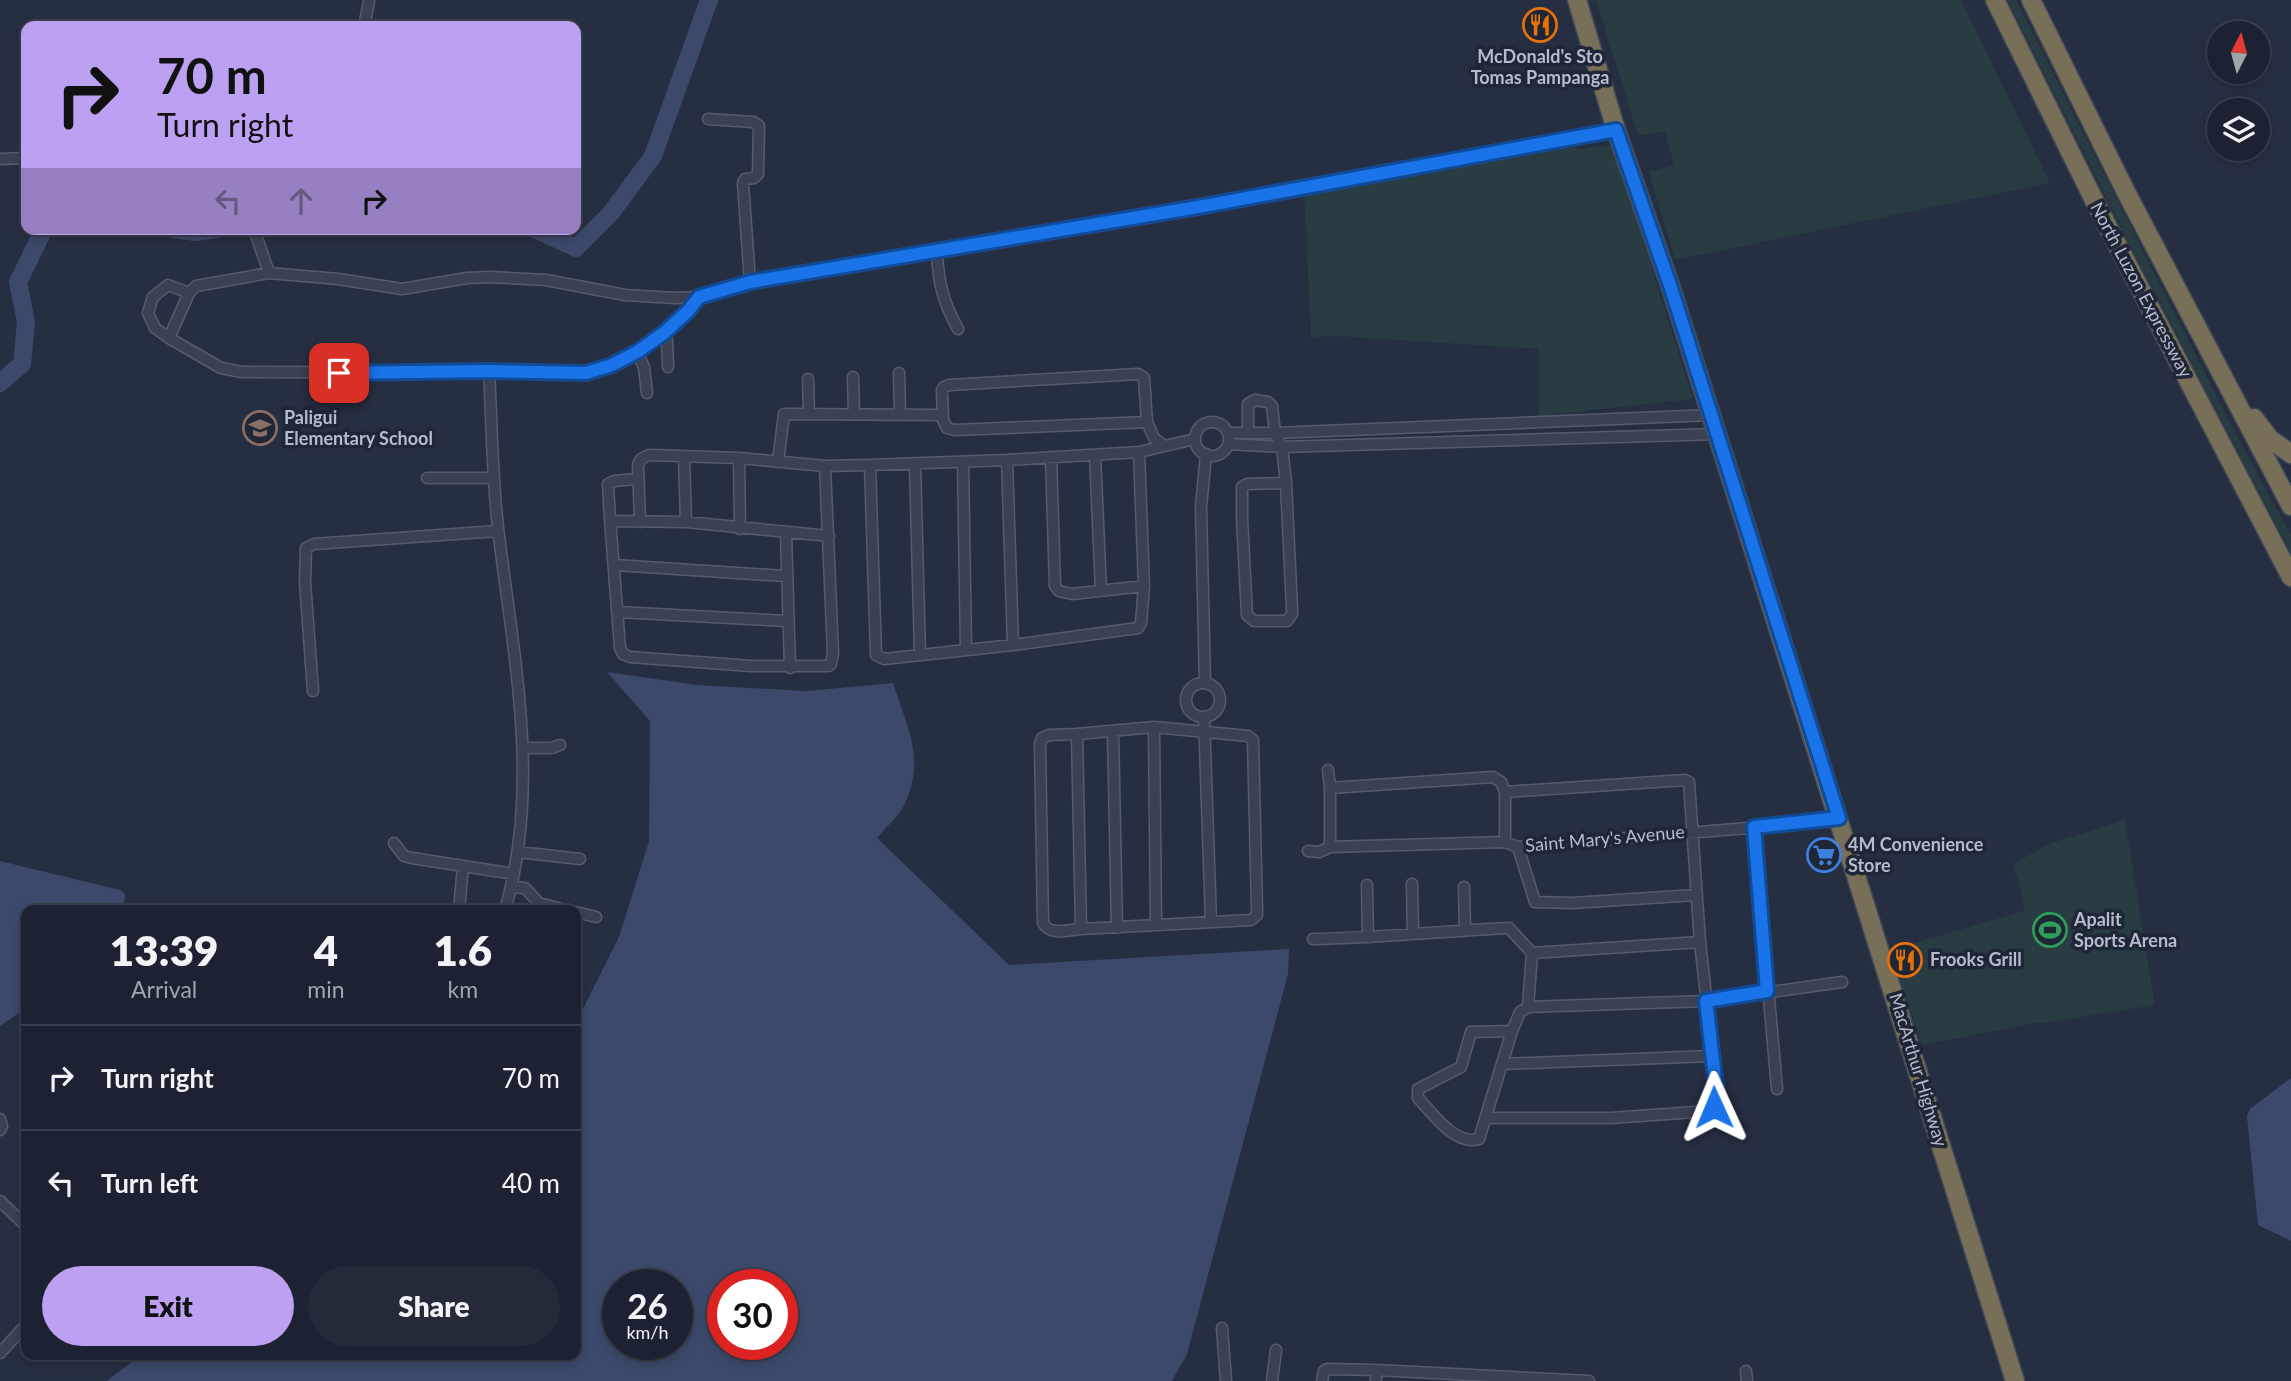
<!DOCTYPE html>
<style>
body{margin:0;font-family:Lato,sans-serif;background:#252a39;color:#f1f3f6;height:100vh;display:flex;flex-direction:column;font-size:26px;white-space:nowrap}
*{box-sizing:border-box;margin:0}
p{font-size:23px;color:#a0a4ab}
.icon{flex:none;width:38px;height:38px;fill:none;stroke:currentColor;stroke-width:2;stroke-linecap:round;stroke-linejoin:round}
.map{position:relative;flex:1;overflow:hidden}
.panel{position:absolute;left:21px;top:905px;width:560px;height:455px;display:flex;flex-direction:column;background:#1c2231;border-radius:14px;box-shadow:0 4px 10px #0003,0 0 0 2px #3a3f4d}
.panel>*{flex:none}
.banner{position:absolute;left:21px;top:21px;width:560px;height:214px;border-radius:14px;box-shadow:0 4px 10px #0003,0 0 0 2px #3a3f4d;background:#bca0f2;color:#111;overflow:hidden}
.needle{width:46px;rotate:6deg}
.fabs{position:absolute;left:2207px;top:21px;display:grid;gap:14px}
.fabs a{display:grid;place-items:center;width:63px;height:63px;border-radius:50%;background:#1c2231;box-shadow:0 4px 10px #0003,0 0 0 2px #3a3f4d;font-size:35px}
.speed{position:absolute;left:602px;top:1269px;display:flex;gap:14px;font-size:35px;font-weight:700;text-align:center}
.speed>*{display:grid;place-content:center;width:91px;height:91px;border-radius:50%;background:#1c2231;box-shadow:0 4px 10px #0003,0 0 0 2px #3a3f4d;line-height:1}
.speed small{font-size:18px;font-weight:400}
.speed .limit{border:10px solid #d22;background:#fff;color:#111}
.pin{position:absolute;display:grid;place-items:center;width:60px;height:60px;color:#fff;margin:-30px;border-radius:14px;box-shadow:0 4px 10px #0006}
.me{position:absolute;width:77px;margin:-38px;rotate:359deg;stroke-linejoin:round;filter:drop-shadow(0 0 5px #0008)}
.turn{display:flex;align-items:center;gap:24px;height:147px;padding:0 21px;font-size:32px}
.turn .icon{width:91px;height:91px;stroke-width:2.5}
.turn b{display:block;font-size:49px;line-height:60px}
.lanes{display:flex;align-items:center;height:66px;padding:0 21px;background:#0003;justify-content:center;gap:35px;direction:ltr}
.lanes .off{opacity:.35}
.eta{display:flex;justify-content:space-evenly;align-items:center;height:119px;text-align:center}
.eta b{font-size:42px;font-weight:800;line-height:49px}
.action{display:flex;gap:14px;margin-top:auto;padding:14px 21px}
.action a{flex:1;height:80px;border-radius:42px;background:#bca0f2;color:#111;font-size:28px;font-weight:800;line-height:80px;text-align:center}
.action a+a{background:#252a39;color:#f1f3f6}
ul{padding:0;list-style:none}
li{display:flex;align-items:center;gap:21px;height:105px;padding:0 21px;border-top:2px solid #3a3f4d}
li div{flex:1}
li b{display:block;font-size:26px}
li em{font-style:normal}
.map>svg:first-child{display:block}
.green{fill:#283c42}
.water{fill:#3c496a;fill-rule:evenodd}
.lines{fill:none;stroke-linecap:round;stroke-linejoin:round}
.river{stroke:#3c496a;stroke-width:18}
.street-casing{stroke:#555c6b;stroke-width:13}
.highway-casing{stroke:#424958;stroke-width:21}
.street{stroke:#3b4151;stroke-width:10}
.highway{stroke:#776f58;stroke-width:18}
.route-casing{stroke:#114b97;stroke-width:18}
.route{stroke:#1a73e8;stroke-width:12}
.labels{text-anchor:middle;stroke-width:7;stroke-linejoin:round;paint-order:stroke}
.poi-label{font-size:18px;font-weight:bold;fill:#b7bccb;stroke:#1f2636;text-anchor:start}
.street-label{font-size:18px;fill:#b7bccb;stroke:#1f2636}
</style>
<div class="map">
<svg width="2291" height="1381" viewBox="0 0 2291 1381">
<rect width="100%" height="100%" fill="#262e41"/>
<path class="green" d="M1596 0H1961L2050 183 1675 260 1649 172 1674 165 1665 132 1638 135Z
M2007 0H2016L2236 434 2291 535V553L2130 245Z
M1574 142 1576 149 1613 145 1693 399 1539 416 1538 349 1336 336 1311 337 1304 193Z
M2125 820 2155 1005 2046 1023H2035L1922 1045 1890 950 2024 911 2023 899 2013 864 2051 843Z"/>
<path class="water" d="M607 672 697 685 806 691 893 683C908 729 927 762 902 809 896 819 885 828 877 838L1009 965 1289 949 1288 974 1187 1354 1172 1381H107L135 1359 151 1355 576 1354V1023L619 937 649 841 650 721ZM618 1284H677V1344H618ZM723 1284H782V1344H723Z
M0 861 120 890 125 894 124 902 118 910H26V1008L0 1026Z
M2291 1078V1241L2258 1225 2247 1116 2250 1109Z"/>
<g class="lines">
<path class="river" d="M173 229 195 232 217 229
M535 229 576 248 611 213 653 156 709 0
M0 383 22 364 26 322 18 282 44 229"/>
<g class="street-casing">
<path id="street" d="M364 26 369 2
M708 119 753 122 759 126 758 174 754 178 745 179 743 183 750 282
M0 159 26 158
M254 229 269 273
M937 251C938 282 943 302 958 329
M189 293 169 338 221 368 242 372 586 373C631 360 671 334 699 297
M664 333 667 340 668 367
M169 338 155 328 148 313 153 297 168 285 189 293 196 286 269 273 338 279 402 289 467 278 490 277 546 280 625 295 675 298 699 297 750 282 1198 207 1616 130
M637 352 644 367 647 393
M489 371C492 426 492 481 499 536 514 660 541 786 505 910
M899 373 900 414
M853 377 854 414
M808 379 809 414
M1147 422 1144 378 1138 374 949 385 944 387 942 390 943 420 947 428 955 430 1147 422 1154 438 1164 446
M1195 439a17 17 0 1 1 34 0a17 17 0 1 1-34 0Z
M1228 433H1275L1711 415
M1248 433V404L1255 400 1268 402 1272 406 1275 433 1282 447 1286 483 1292 609V614L1287 621H1254L1247 615 1242 518V487L1247 484 1286 483
M1228 444 1282 447 1717 434
M1139 452 1144 586 1141 623 1138 628 1013 645 884 659 876 655 870 465 1007 460 1139 452 1195 439
M1095 455 1101 591
M684 456 686 522
M1051 457 1055 586 1059 591 1072 594 1144 586
M739 458 740 529
M1007 460 1013 645
M778 462 784 414 942 415
M963 462 966 649
M915 464 920 654
M427 478H494
M610 519 608 484 614 481 637 479
M640 522 638 465 641 459 649 455 739 458 825 466
M786 533 790 668
M829 536 686 522 616 521 610 519 620 648 623 654 630 657 751 666H829L831 664 833 654 825 466 870 465
M615 565 785 576
M618 612 787 621
M1205 683 1201 507 1206 454
M1186 700a17 17 0 1 1 34 0a17 17 0 1 1-34 0Z
M313 691 305 582 306 548 314 544 498 531
M1204 717 1211 921
M1154 727 1248 736 1253 740 1257 910V915L1251 920 1081 929 1077 734Z
M1154 727 1156 925
M1113 731 1117 928
M1077 734 1049 735 1042 738 1040 744 1043 923C1050 936 1068 930 1081 929
M523 748H552L560 745
M1328 770 1330 788V847
M1330 788 1493 777 1501 782 1505 792 1685 780 1689 782 1700 942 1717 1095 1714 1107 1710 1111 1611 1118H1487
M1754 827 1777 1089
M1505 842V792
M394 843 404 856 412 858 514 874
M1518 847 1535 902 1572 903 1696 895
M1308 851 1319 852 1330 847 1505 842 1518 847 1760 827 1839 818
M519 852 580 859
M1412 884 1413 933
M1367 885 1368 938
M512 887 525 888 539 903 565 910
M1464 887 1465 930
M459 910 463 866
M576 912 596 917
M1313 939C1378 938 1444 931 1509 928L1532 953 1700 942
M1528 1007 1706 1001 1842 982
M1512 1031 1471 1032 1461 1067 1418 1089V1098C1432 1113 1455 1146 1479 1139L1512 1031 1520 1012 1528 1007 1532 953
M1502 1064 1711 1056
M0 1119 2 1126 0 1130
M0 1201 26 1226
M1222 1328 1226 1381
M0 1353 26 1325
M1746 1371 1747 1381
M1272 1381 1276 1350
M1322 1381 1324 1371 1327 1369 1376 1370 1589 1381
M1376 1381V1370"/>
</g>
<g class="highway-casing">
<path id="highway" d="M1577 0 1616 130 1671 288 2015 1381
M1995 0 2096 204 2291 577
M2031 0 2126 192 2291 506
M2254 418 2270 439 2291 454"/>
</g>
<use href="#street" class="street"/>
<use href="#highway" class="highway"/>
</g>
<g class="lines">
<g class="route-casing">
<path id="route" d="M339 373 489 371 586 373 612 365 637 352 664 333 688 311 699 297 750 282 1198 207 1616 130 1671 288 1839 818 1754 827 1767 991 1706 1001 1717 1095 1714 1107"/>
</g>
<use href="#route" class="route"/>
</g>
<defs>
<g id="restaurant-ring" transform="scale(1.75)"><circle r="9.5" fill="#1f2636" stroke="#e8710a" stroke-width="1.5"/><path d="M-5-6h1v4h1v-4h1v4h1v-4h1v5L-1.5 .5V6h-2V.5L-5-1ZM5-6V6H3V1.5H1.5Q1.5-4 5-6Z" fill="#e8710a"/></g>
<g id="school-ring" transform="scale(1.75)"><circle r="9.5" fill="#1f2636" stroke="#8d6e63" stroke-width="1.5"/><path d="M0-5L7-2L0 1L-7-2ZM-4 1L0 2.5L4 1V4Q0 6-4 4Z" fill="#8d6e63"/></g>
<g id="supermarket-ring" transform="scale(1.75)"><circle r="9.5" fill="#1f2636" stroke="#3f7fe0" stroke-width="1.5"/><path d="M-6-5.5h2.5l.6 2H6L4.5 2H-2.5L-4.4-4H-6ZM-1.5 3.2a1.3 1.3 0 1 0 .1 0ZM3 3.2a1.3 1.3 0 1 0 .1 0Z" fill="#3f7fe0"/></g>
<g id="stadium-ring" transform="scale(1.75)"><circle r="9.5" fill="#1f2636" stroke="#2e9e5b" stroke-width="1.5"/><path d="M0-5a6.5 5 0 1 0 0 10a6.5 5 0 1 0 0-10ZM-3.5-1.8h7v3.6h-7Z" fill="#2e9e5b"/></g>
</defs>
<g fill-rule="evenodd">
<use href="#restaurant-ring" x="1540" y="25"/>
<use href="#school-ring" x="260" y="428"/>
<use href="#supermarket-ring" x="1824" y="855"/>
<use href="#stadium-ring" x="2050" y="930"/>
<use href="#restaurant-ring" x="1905" y="960"/>
</g>
<g class="labels">
<g class="poi-label">
<text x="1540" y="63" text-anchor="middle">McDonald's Sto<tspan x="1540" dy="21">Tomas Pampanga</tspan></text>
<text x="284" y="424">Paligui<tspan x="284" dy="21">Elementary School</tspan></text>
<text x="1848" y="851">4M Convenience<tspan x="1848" dy="21">Store</tspan></text>
<text x="2074" y="926">Apalit<tspan x="2074" dy="21">Sports Arena</tspan></text>
<text x="1930" y="966">Frooks Grill</text>
</g>
<g class="street-label">
<text transform="translate(2141 290) rotate(62)" y="6">North Luzon Expressway</text>
<text transform="translate(1605 839) rotate(-5)" y="6">Saint Mary's Avenue</text>
<text transform="translate(1918 1070) rotate(73)" y="6">MacArthur Highway</text>
</g>
</g>
</svg>
<div class="fabs">
<a><svg class="needle" viewBox="-14 -14 28 28"><path d="M0-13l5 13h-10z" fill="#e53935"/><path d="M0 13l5-13h-10z" fill="#a0a4ab"/></svg></a>
<a><svg class="icon" aria-label="layers" viewBox="0 0 24 24"><path d="M12 4l9 5-9 5-9-5zM3 14l9 5 9-5"/></svg></a>
</div>
<div class="speed"><div>26<small>km/h</small></div><div class="limit">30</div></div>
<div class="pin" style="left:339px;top:373px;background:#d93025"><svg class="icon" aria-label="arrive" viewBox="0 0 24 24"><path d="M6 21V4h12l-3 4 3 4H6"/></svg></div>
<svg class="me" style="left:1714px;top:1107px" viewBox="-20 -20 40 40"><path d="M0-17L14 15 0 8-14 15z" fill="#1a73e8" stroke="#fff" stroke-width="4"/></svg>
<div class="banner">
<div class="turn"><svg class="icon" aria-label="right" viewBox="0 0 24 24"><path d="M7 20v-9h11M14 6l5 5-5 5"/></svg><div><b>70 m</b>Turn right</div></div>
<div class="lanes"><svg class="icon off" aria-label="left" viewBox="0 0 24 24"><path d="M17 20v-9H6M10 6l-5 5 5 5"/></svg><svg class="icon off" aria-label="ahead" viewBox="0 0 24 24"><path d="M12 20V5M6 11l6-6 6 6"/></svg><svg class="icon" aria-label="right" viewBox="0 0 24 24"><path d="M7 20v-9h11M14 6l5 5-5 5"/></svg></div>
</div>
<section class="panel">
<div class="eta">
<div><b>13:39</b><p>Arrival</p></div>
<div><b>4</b><p>min</p></div>
<div><b>1.6</b><p>km</p></div>
</div>
<ul>
<li><svg class="icon" aria-label="right" viewBox="0 0 24 24"><path d="M7 20v-9h11M14 6l5 5-5 5"/></svg><div><b>Turn right</b></div><em>70 m</em></li>
<li><svg class="icon" aria-label="left" viewBox="0 0 24 24"><path d="M17 20v-9H6M10 6l-5 5 5 5"/></svg><div><b>Turn left</b></div><em>40 m</em></li>
</ul>
<div class="action"><a>Exit</a><a>Share</a></div>
</section>
</div>
